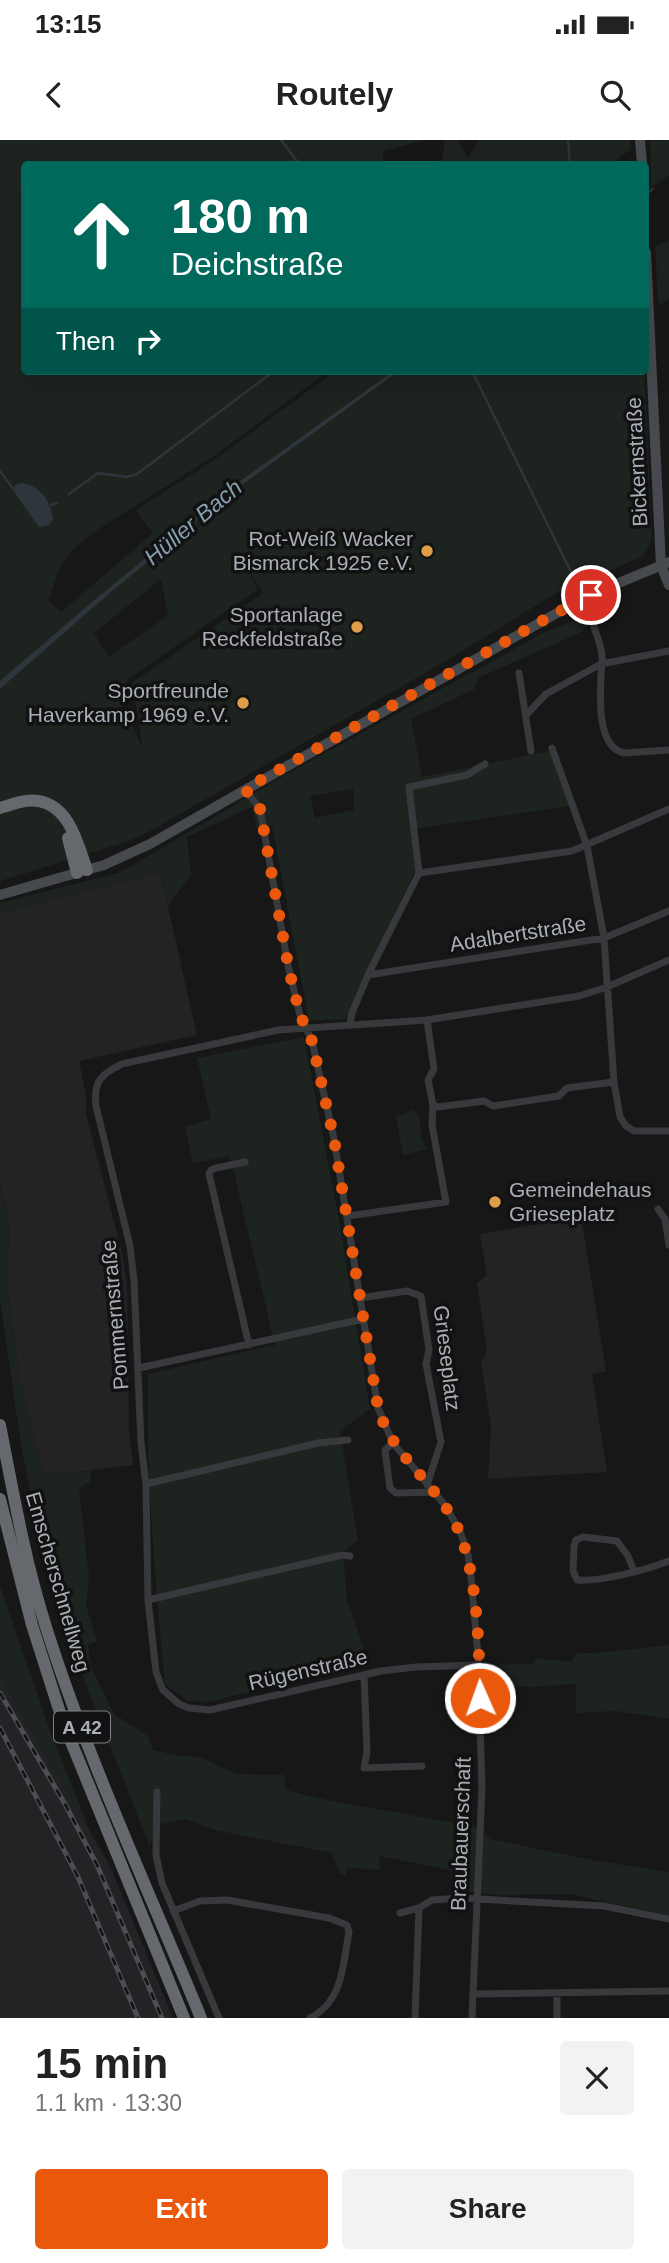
<!DOCTYPE html>
<meta charset="utf-8">
<style>
body{margin:0;font-family:Arial,sans-serif;background:#f2f2f2;color:#222;height:100vh;display:flex;flex-direction:column;font-size:26px;white-space:nowrap}
*{box-sizing:border-box;margin:0}
p{font-size:23px;color:#767676}
.icon{flex:none;width:38px;height:38px;fill:none;stroke:currentColor;stroke-width:2;stroke-linecap:round;stroke-linejoin:round}
.map{position:relative;height:1878px;overflow:hidden}
.drawer{display:flex;flex-direction:column;background:#fff;flex:1}
.drawer>*{flex:none}
.top-card{position:absolute;left:21px;top:21px;width:628px;height:214px;border-radius:7px;box-shadow:0 7px 28px #0002;background:#00695c;color:#fff;overflow:hidden}
.pin{position:absolute;display:grid;place-items:center;width:60px;height:60px;color:#fff;margin:-30px;border:4px solid #fff;border-radius:50%;box-shadow:0 2px 7px #0007}
.me{position:absolute;width:77px;margin:-38px;rotate:358deg;stroke-linejoin:round;filter:drop-shadow(0 0 5px #0008)}
.turn{display:flex;align-items:center;gap:24px;height:147px;padding:0 35px;font-size:32px}
.turn .icon{width:91px;height:91px;stroke-width:2.5}
.turn b{display:block;font-size:49px;line-height:60px}
.then{display:flex;align-items:center;height:66px;padding:0 35px;background:#0003;gap:14px;font-size:26px}
.round{display:grid;place-items:center;flex:none;width:74px;height:74px;border-radius:7px;background:#f2f2f2}
.headline{display:flex;align-items:center;justify-content:space-between;height:119px;padding:0 35px}
h1{font-size:42px;font-weight:600;line-height:52px}
.primary-button{display:flex;gap:14px;margin-top:auto;padding:14px 35px}
.primary-button a{flex:1;height:80px;border-radius:7px;background:#ea580c;color:#fff;font-size:28px;font-weight:600;line-height:80px;text-align:center}
.primary-button a+a{background:#f2f2f2;color:#222}
.status{display:flex;justify-content:space-between;align-items:center;height:49px;padding:0 35px;background:#fff;direction:ltr}
.status svg{height:19px;fill:currentColor}
header{display:flex;justify-content:space-between;align-items:center;height:91px;padding:0 35px;background:#fff;font-size:32px;font-weight:600}
.map>svg:first-child{display:block}
.built{fill:#232325}
.green{fill:#1d231e;fill-rule:evenodd}
.water{fill:#2e363b}
.lines{fill:none;stroke-linecap:round;stroke-linejoin:round}
.stream{stroke:#2e363b;stroke-width:2.5}
.street{stroke:#38393d;stroke-width:7}
.secondary{stroke:#46494d;stroke-width:10}
.highway{stroke:#65686d;stroke-width:12}
.rail-casing{stroke:#4b4e52;stroke-width:5}
.rail{stroke:#121213;stroke-width:2.5;stroke-dasharray:8;stroke-linecap:butt}
.route{stroke:#ea580c;stroke-width:12;stroke-dasharray:0 21.6}
.poi-dot{fill:#de9e49;stroke:#121213;stroke-width:2.5}
.labels{text-anchor:middle;stroke-width:7;stroke-linejoin:round;paint-order:stroke}
.shield{fill:#121213;stroke:#7c8086;stroke-width:2}
.shield-label{font-size:19px;font-weight:bold;fill:#aaafb7}
.street-label{font-size:21px;fill:#aaafb7;stroke:#121213}
.poi-label{font-size:21px;fill:#aaafb7;stroke:#121213;text-anchor:end}
.water-label{font-size:23px;font-style:italic;fill:#859fae;stroke:#121213}
</style>
<div class="status"><b>13:15</b><svg viewBox="0 0 49 12"><path d="M0 12V9h3v3zM5 12V6h3v6zM10 12V3h3v9zM15 12V0h3v12zM26 1h20v11H26zM47 4h2v5h-2z"/></svg></div>
<header><svg class="icon" aria-label="back" viewBox="0 0 24 24"><path d="M15 5l-7 7 7 7"/></svg>Routely<svg class="icon" aria-label="search" viewBox="0 0 24 24"><circle cx="10" cy="10" r="6"/><path d="M15 15l6 6"/></svg></header>
<div class="map">
<svg width="669" height="1878" viewBox="0 0 669 1878">
<rect width="100%" height="100%" fill="#171718"/>
<path class="built" d="M160 732 197 895 79 921 86 956V973L123 1117 127 1145 129 1290 133 1325 43 1336 19 1235 7 1145 9 1082 0 1042V773Z
M581 1077 606 1231 592 1234 607 1332 488 1339 491 1285 481 1223 487 1211 477 1143 487 1135 480 1094Z
M0 1537 110 1726 173 1878H0Z"/>
<path class="green" d="M0 0H425L383 11V24H24V231H329L211 318 102 387 72 410 61 425 48 461 61 472 153 393 136 370 217 318 335 231H393L233 346 86 467 0 541Z
M445 0H458L467 16 469 17 479 0H567L569 24H441Z
M569 0H630L631 9 611 24H572Z
M669 0V35L651 48 650 1Z
M669 100V159L658 166 655 106Z
M399 231H644L652 396 650 405 642 416 569 451 566 447 446 521 154 689 126 702 0 741V549L111 452 235 350ZM240 416 263 453 132 543 143 608 122 566 127 540 258 449ZM161 439 168 475 109 517 94 493Z
M594 472 597 483 583 488 584 491 478 538 475 549 411 579 422 637 550 611 570 666 413 689 415 730 346 879 309 881 272 686 257 688 252 667 187 697 191 735 168 766 160 732 0 773V763L121 732 285 635 543 493ZM353 649 354 670 315 678 310 656Z
M304 897 339 1080 370 1269 340 1291 358 1401 343 1411 347 1460 369 1524 207 1562 187 1560 165 1544C155 1441 146 1338 148 1234L275 1205 230 1016 193 1023 185 987 211 979 197 918Z
M413 970 420 977 421 998 427 1009 403 1015 396 977Z
M0 1042 9 1082 7 1145 19 1235 43 1335 91 1331 90 1342 79 1348 89 1436 86 1465 97 1501 88 1505 91 1527 114 1574 148 1596 153 1610 180 1616 200 1617 236 1634 284 1635 286 1650 331 1661 473 1686 490 1699 592 1720 669 1732V1775L569 1754 500 1755 469 1752 470 1734 379 1716 380 1730 348 1728 345 1736 339 1733 332 1713 215 1690 186 1679 161 1684 149 1705 79 1526 55 1452 35 1373 21 1305 0 1160Z
M0 1446 48 1585 91 1694 0 1537Z
M669 1505V1579L616 1571 576 1573V1544L529 1547 489 1545 488 1525 534 1524 535 1518 571 1522 577 1513H596Z"/>
<path class="water" d="M393 231H399L235 350 111 452 0 549V541L86 467 233 346Z
M21 343C40 345 51 361 53 379L49 385 39 387 14 352 15 345Z"/>
<g class="lines">
<path class="stream" d="M281 0 299 24
M568 0 570 24
M646 54 653 49
M472 231 575 440
M0 331 14 350
M69 354 98 333 127 337 137 334 274 231
M51 365 57 363"/>
<path class="street" d="M594 487C597 497 603 509 602 519 601 543 593 606 624 613L669 610
M519 533 531 611
M526 575 546 554 601 524 669 511
M552 608 587 706 604 798 614 942 620 977 626 986 634 991H669
M245 649 260 669 289 830 300 875 312 901 334 999 378 1268 393 1303 444 1364 460 1391 468 1415 471 1437 478 1516 482 1648 472 1878
M419 733 572 711 669 669
M368 835 604 798 669 771
M350 884 352 873 368 835 419 733 409 647 467 635 485 624
M433 965 438 967 484 961 493 966 559 956 567 948 614 942
M245 1022 216 1028 211 1030 209 1034 249 1205
M658 1069 665 1079 669 1105
M348 1076 446 1062 432 985 433 965 428 940 434 929 427 880
M360 1158 407 1151 421 1156 429 1210 426 1224 441 1302 427 1345
M139 1228 363 1179
M393 1303 385 1310 390 1348 396 1353 434 1352
M146 1344 318 1303 348 1300
M634 1431 628 1416 617 1401 583 1397 576 1400 574 1406 573 1431 577 1440C600 1442 646 1430 669 1421
M148 1460 342 1415 350 1416
M479 1525 416 1527 381 1531 210 1570 189 1568 179 1564 163 1550 156 1532 148 1460 146 1344 141 1303 134 1140 130 1106 96 966C93 942 101 934 122 924L278 890 427 880 579 856 607 847 669 820
M364 1535 367 1611 364 1628 422 1626
M157 1652 156 1715 162 1743 219 1878
M173 1771 200 1761 227 1760 329 1778 347 1785 349 1792C343 1824 343 1862 310 1878
M400 1773 419 1768
M557 1853V1878
M473 1854 669 1851
M415 1878 419 1768 432 1760 460 1758 604 1766 669 1779"/>
<path class="secondary" d="M640 0 642 24
M646 112 661 426 669 445
M0 755 104 725 150 704 557 473 597 452 669 422"/>
<path class="highway" d="M0 668C12 664 26 659 38 661 70 666 78 705 87 730
M68 698 77 733
M0 1285C13 1352 25 1421 46 1487 88 1620 148 1749 201 1878
M0 1359 32 1485 63 1582 184 1878"/>
<g class="rail-casing">
<path id="rail" d="M0 1553 66 1666 97 1725 162 1878
M0 1588 78 1737 138 1878"/>
</g>
<use href="#rail" class="rail"/>
</g>
<g class="lines">
<path class="route" d="M480 1558C479 1506 478 1417 450 1374 427 1336 391 1312 378 1268L334 999 312 901 300 875 289 830 260 669 245 649 547 478 591 455"/>
</g>
<g class="poi-dot">
<circle cx="427" cy="411" r="7"/>
<circle cx="357" cy="487" r="7"/>
<circle cx="243" cy="563" r="7"/>
<circle cx="495" cy="1062" r="7"/>
</g>
<g class="labels">
<rect class="shield" x="54" y="1571.5" width="56" height="31" rx="5"/>
<g class="shield-label">
<text x="82" y="1594">A 42</text>
</g>
<g class="street-label">
<text transform="translate(637 322) rotate(-93)" y="7">Bickernstraße</text>
<text transform="translate(518 794) rotate(-9)" y="7">Adalbertstraße</text>
<text transform="translate(115 1175) rotate(-95)" y="7">Pommernstraße</text>
<text transform="translate(447 1218) rotate(83)" y="7">Grieseplatz</text>
<text transform="translate(58 1442) rotate(74)" y="7">Emscherschnellweg</text>
<text transform="translate(308 1530) rotate(-13)" y="7">Rügenstraße</text>
<text transform="translate(461 1694) rotate(-88)" y="7">Braubauerschaft</text>
</g>
<g class="poi-label">
<text x="413" y="406">Rot-Weiß Wacker<tspan x="413" dy="24">Bismarck 1925 e.V.</tspan></text>
<text x="343" y="482">Sportanlage<tspan x="343" dy="24">Reckfeldstraße</tspan></text>
<text x="229" y="558">Sportfreunde<tspan x="229" dy="24">Haverkamp 1969 e.V.</tspan></text>
<text x="509" y="1057" text-anchor="start">Gemeindehaus<tspan x="509" dy="24">Grieseplatz</tspan></text>
</g>
<g class="water-label">
<text transform="translate(193 382) rotate(-40)" y="8">Hüller Bach</text>
</g>
</g>
</svg>
<div class="pin" style="left:591px;top:455px;background:#d93025"><svg class="icon" aria-label="arrive" viewBox="0 0 24 24"><path d="M6 21V4h12l-3 4 3 4H6"/></svg></div>
<svg class="me" style="left:480px;top:1558px" viewBox="-20 -20 40 40"><circle r="17" fill="#ea580c" stroke="#fff" stroke-width="3"/><path d="M0-11L8 9 0 5-8 9z" fill="#fff"/></svg>
<div class="top-card">
<div class="turn"><svg class="icon" aria-label="ahead" viewBox="0 0 24 24"><path d="M12 20V5M6 11l6-6 6 6"/></svg><div><b>180 m</b>Deichstraße</div></div>
<div class="then">Then<svg class="icon" aria-label="right" viewBox="0 0 24 24"><path d="M7 20v-9h11M14 6l5 5-5 5"/></svg></div>
</div>
</div>
<section class="drawer">
<div class="headline"><div><h1>15 min</h1><p>1.1 km · 13:30</p></div><a class="round"><svg class="icon" aria-label="close" viewBox="0 0 24 24"><path d="M6 6l12 12M18 6L6 18"/></svg></a></div>
<div class="primary-button"><a>Exit</a><a>Share</a></div>
</section>
